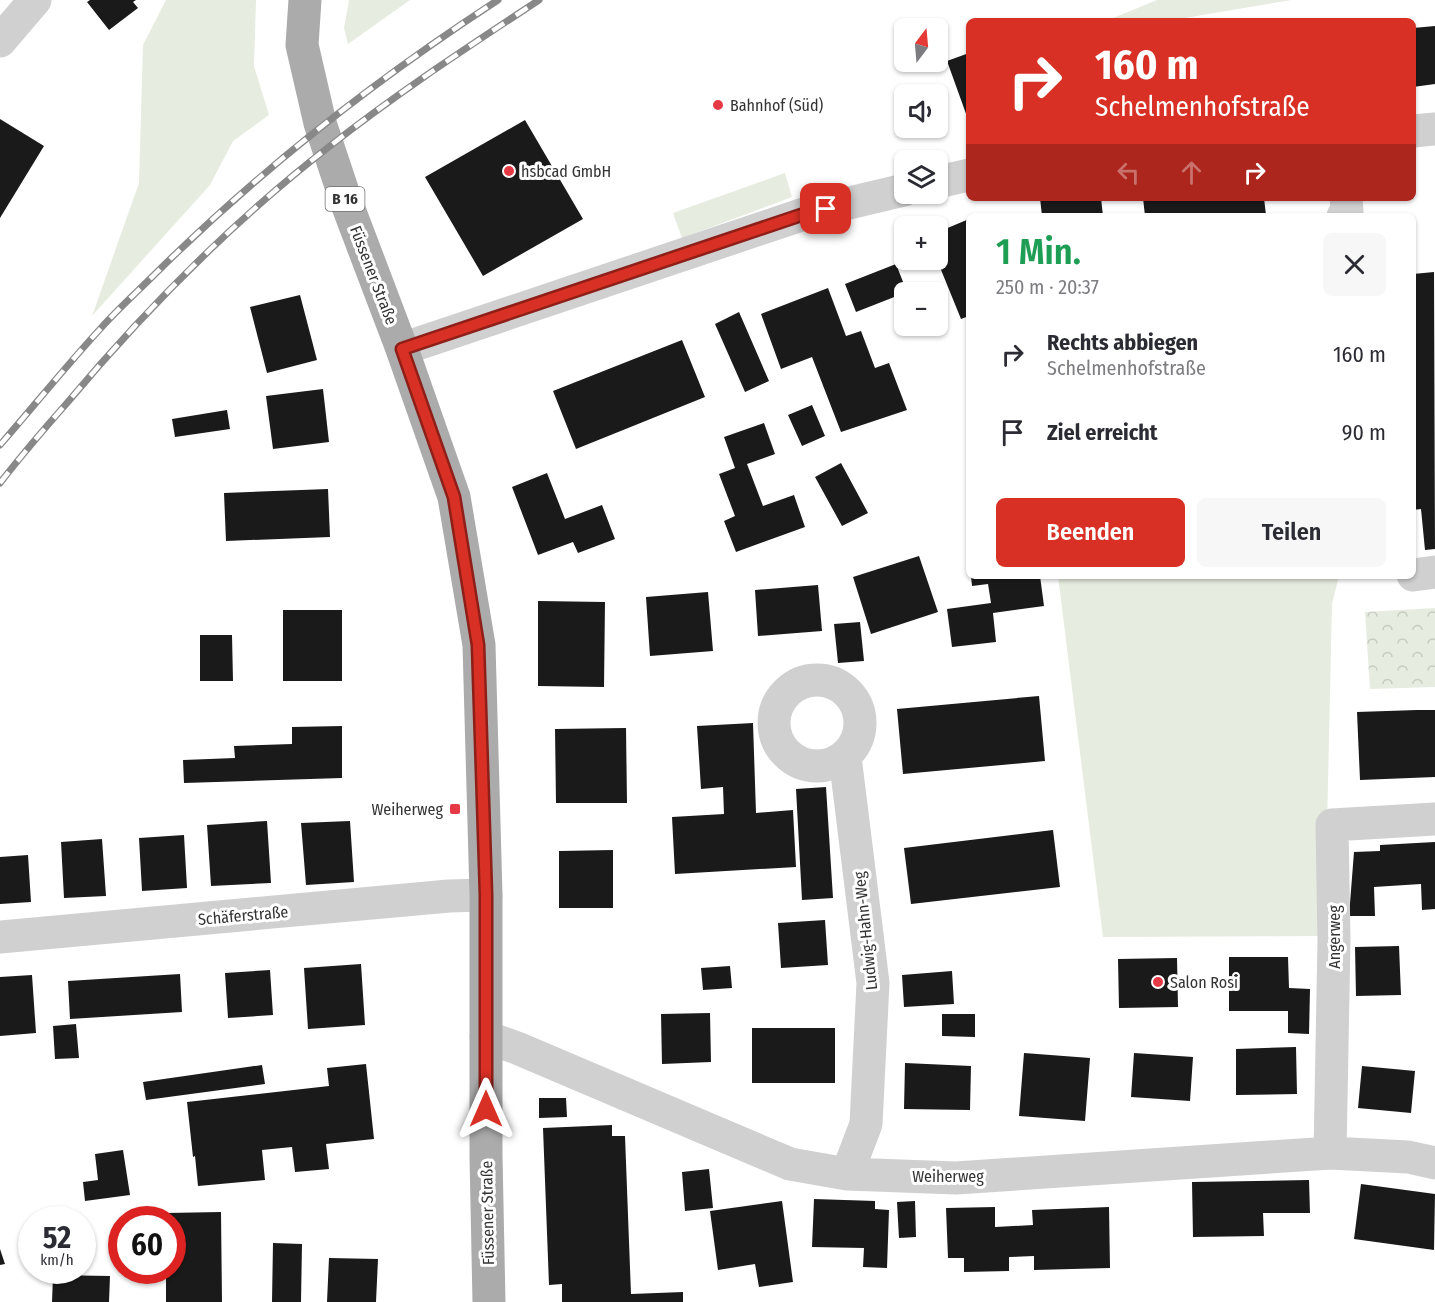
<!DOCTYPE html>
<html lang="de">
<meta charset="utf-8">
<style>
body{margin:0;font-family:"Fira Sans Condensed",sans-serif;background:#f7f7f7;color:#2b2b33;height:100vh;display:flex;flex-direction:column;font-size:22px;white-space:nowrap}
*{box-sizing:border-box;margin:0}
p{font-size:20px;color:#7c7c81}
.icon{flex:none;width:33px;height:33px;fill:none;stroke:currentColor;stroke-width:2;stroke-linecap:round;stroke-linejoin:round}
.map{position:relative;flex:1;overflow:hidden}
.panel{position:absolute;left:966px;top:213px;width:450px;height:366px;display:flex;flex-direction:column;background:#fff;border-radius:9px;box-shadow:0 2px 4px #0004}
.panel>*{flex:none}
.hud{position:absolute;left:966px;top:18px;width:450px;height:183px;border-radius:9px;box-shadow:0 2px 4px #0004;background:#d93025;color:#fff;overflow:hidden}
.needle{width:39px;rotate:16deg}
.tools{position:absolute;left:894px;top:18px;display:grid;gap:12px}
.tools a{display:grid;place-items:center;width:54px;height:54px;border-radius:9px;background:#fff;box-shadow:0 2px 4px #0004;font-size:30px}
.speed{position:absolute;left:18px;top:1206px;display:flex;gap:12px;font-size:30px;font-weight:700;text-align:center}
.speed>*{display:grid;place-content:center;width:78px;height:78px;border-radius:50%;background:#fff;box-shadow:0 2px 4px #0004;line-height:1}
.speed small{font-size:15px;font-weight:400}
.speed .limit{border:9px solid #d22;background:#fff;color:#111}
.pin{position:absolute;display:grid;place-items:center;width:51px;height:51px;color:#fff;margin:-26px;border-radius:12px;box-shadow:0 3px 9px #0006}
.me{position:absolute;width:66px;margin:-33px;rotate:0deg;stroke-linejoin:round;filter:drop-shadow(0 0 4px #0008)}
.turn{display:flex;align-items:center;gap:21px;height:126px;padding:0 30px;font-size:27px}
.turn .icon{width:78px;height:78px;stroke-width:2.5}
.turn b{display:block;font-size:42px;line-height:51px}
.lanes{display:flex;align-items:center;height:57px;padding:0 30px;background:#0003;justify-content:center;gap:30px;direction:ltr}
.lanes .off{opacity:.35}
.round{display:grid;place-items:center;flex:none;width:63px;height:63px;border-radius:9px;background:#f7f7f7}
.overview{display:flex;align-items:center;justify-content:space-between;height:102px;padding:0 30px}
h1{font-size:36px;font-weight:600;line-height:45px;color:#1e9e55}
.action{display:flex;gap:12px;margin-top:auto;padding:12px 30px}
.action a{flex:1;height:69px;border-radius:9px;background:#d93025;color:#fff;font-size:24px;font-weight:600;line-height:69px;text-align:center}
.action a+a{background:#f7f7f7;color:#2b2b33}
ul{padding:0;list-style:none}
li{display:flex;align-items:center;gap:18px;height:78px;padding:0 30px}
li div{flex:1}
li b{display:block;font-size:22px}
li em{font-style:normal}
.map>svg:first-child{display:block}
.green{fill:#e6ecdf}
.park{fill:url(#park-crowns)}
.building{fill:#1a1a1a}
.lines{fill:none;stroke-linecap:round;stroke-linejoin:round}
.minor{stroke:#d0d0d0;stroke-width:33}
.major{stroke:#ababab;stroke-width:33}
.rail-casing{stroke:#888;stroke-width:7}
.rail{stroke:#fff;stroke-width:4.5;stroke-dasharray:14;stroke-linecap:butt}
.route-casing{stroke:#8d1f18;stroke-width:15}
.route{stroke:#d93025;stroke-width:10}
.poi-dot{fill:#e63946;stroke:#fff;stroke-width:2}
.labels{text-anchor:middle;stroke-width:6;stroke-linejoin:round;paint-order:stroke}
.shield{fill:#fff;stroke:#707070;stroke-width:1.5}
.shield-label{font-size:15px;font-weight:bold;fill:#333}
.poi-label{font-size:16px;fill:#333;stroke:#fff;text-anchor:start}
.street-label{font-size:16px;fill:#333;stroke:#fff}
</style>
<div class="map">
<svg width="1435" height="1302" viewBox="0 0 1435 1302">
<defs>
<pattern id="park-crowns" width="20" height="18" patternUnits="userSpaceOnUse" patternTransform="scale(1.5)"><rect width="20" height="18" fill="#e6ecdf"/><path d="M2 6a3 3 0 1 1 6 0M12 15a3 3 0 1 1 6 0" fill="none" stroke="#c6cbc0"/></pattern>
</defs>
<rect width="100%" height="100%" fill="#fff"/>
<path class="green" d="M166 0H256L254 66 269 115 233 141 210 185 92 316 139 183 143 45Z
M349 0H410L348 44 344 28Z
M1157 0H1291L1167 21H1106Z
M785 173 792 197 682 238 673 213Z
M1058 576H1339L1332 604 1327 827 1329 936 1103 937Z"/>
<path class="park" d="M1435 608V687L1370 689 1365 612Z"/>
<path class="building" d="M90 0H136L133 2 138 8 109 30 87 2Z
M1435 26V84L1413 87V28Z
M969 53V122L947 61Z
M0 119 44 146 0 218Z
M525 120 583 219 483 276 425 177Z
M1040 198H1101L1103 216H1042Z
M1143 198H1264L1266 215 1145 216Z
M969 219V316L961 319 937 260 938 232Z
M896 264 907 292 856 312 845 284Z
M1434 272 1435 549 1425 550 1421 509 1413 510V479L1416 478 1413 450V274Z
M828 288 846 336 861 331 875 368 889 363 907 410 841 432 812 357 781 369 761 314Z
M300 295 317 360 267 373 250 307Z
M739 312 769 381 745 392 715 324Z
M682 340 705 397 576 449 553 391Z
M323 389 329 442 273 449 266 396Z
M812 405 825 436 802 446 788 415Z
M227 410 230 429 175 437 172 419Z
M764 423 775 454 747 464 763 506 794 495 805 527 736 552 724 521 735 516 719 474 735 468 724 437Z
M841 463 868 513 842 526 815 477Z
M547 473 565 519 602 505 615 539 578 553 573 542 538 555 512 487Z
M328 489 330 537 226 541 224 493Z
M919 556 938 612 871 634 853 577Z
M971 576H1040L1044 606 993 613 996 642 952 647 947 609 991 603 988 584 972 586Z
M818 585 822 631 758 636 755 590Z
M708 592 713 651 650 656 646 597Z
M538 601 605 602 604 687 538 686Z
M283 610H342V681H283Z
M860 622 864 661 838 663 834 624Z
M200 635H232L233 681H200Z
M1039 696 1045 761 903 774 897 709Z
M1417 710H1435V777L1360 780 1357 712Z
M753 723 756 813 793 810 796 867 675 874 672 817 724 814 723 787 701 789 697 726Z
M342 726V778L184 783 183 760 235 758 234 746 292 744V727Z
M626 728 627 803H556L555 729Z
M826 787 833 898 802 900 796 789Z
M267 821 271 883 211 886 207 825Z
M350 821 354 882 306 885 301 823Z
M1053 830 1060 887 911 904 904 848Z
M184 835 187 888 142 891 139 838Z
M102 839 106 896 64 898 61 842Z
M1435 842V909L1422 910 1421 884 1374 887 1375 916H1349L1354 852 1380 851V845Z
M613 850V908H559V851Z
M28 855 31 902 0 904V857Z
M825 920 828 965 781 968 778 923Z
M1399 946 1401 995 1356 996 1355 947Z
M1229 957H1288L1289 988 1310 989 1309 1034 1288 1033V1011H1229Z
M1177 958 1178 1007 1119 1008 1118 959Z
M361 964 365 1025 308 1029 304 968Z
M730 966 732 988 703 990 701 968Z
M270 970 273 1015 228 1018 225 973Z
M952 971 954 1004 904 1007 902 975Z
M180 974 182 1012 70 1019 68 981Z
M32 975 36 1033 0 1036V977Z
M710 1013 711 1062 662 1064 661 1014Z
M942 1014H975V1037L942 1036Z
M76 1024 79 1058 55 1059 53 1026Z
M752 1028H835V1083H752Z
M1296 1047 1297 1094 1236 1095V1049Z
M1024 1053 1090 1058 1085 1121 1019 1116Z
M1134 1053 1193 1057 1190 1101 1131 1097Z
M905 1063 971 1066 970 1110 904 1109Z
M366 1064 374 1139 326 1144 329 1169 295 1172 292 1147 262 1150 265 1180 198 1186 195 1156 193 1157 187 1102 329 1086 327 1068Z
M262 1065 265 1084 146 1100 143 1082Z
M1362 1066 1415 1071 1411 1113 1358 1108Z
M539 1098H566L567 1117 539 1118Z
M612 1125V1136H625L631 1294 683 1292V1302H562V1284L549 1285 543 1128Z
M123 1150 130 1195 85 1201 83 1182 98 1180 95 1154Z
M709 1169 713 1208 685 1211 682 1172Z
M1309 1180 1310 1213H1263L1264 1236 1193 1237 1192 1182Z
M1361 1184 1435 1194 1434 1250 1354 1239Z
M814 1199 875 1201V1209L889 1210 887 1268 863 1267 864 1248 812 1247Z
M782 1201 793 1282 759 1287 755 1264 718 1270 710 1211Z
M915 1201 916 1237 899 1238 897 1202Z
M995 1207V1227L1033 1225 1032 1210 1109 1207 1110 1268 1034 1270V1256L1009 1257V1271L964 1272V1258H948L946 1208Z
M221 1212 222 1302H166V1270H172V1220H166V1213Z
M273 1243 302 1244 301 1302H272Z
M0 1249 5 1264 0 1265Z
M329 1258 378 1259 376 1302H327Z
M53 1275 110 1276 109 1302H52Z"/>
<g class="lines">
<path class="minor" d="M0 41 35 0
M1413 131 1435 129
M938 182 969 175
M1343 216 1347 211 1346 198
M402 349 807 213 904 190
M1413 575 1435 572
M774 723a43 43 0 1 1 86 0a43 43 0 1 1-86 0Z
M845 757 873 983 866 1124 847 1174
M0 937 449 896 486 895
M486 1037 517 1048 790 1164 847 1174 956 1178 1330 1153 1408 1157 1435 1163
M1330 1153 1334 940 1332 825 1435 819"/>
<path class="major" d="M305 0 302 45 320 123 347 204 402 349 454 497 479 645 486 895V1156L489 1302"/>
<g class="rail-casing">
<path id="rail" d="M0 445C34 406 66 366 101 328 118 309 137 292 155 274 260 170 375 80 498 0
M0 483C21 456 44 429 67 403 146 309 233 221 330 146 397 93 468 47 539 0"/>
</g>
<use href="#rail" class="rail"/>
</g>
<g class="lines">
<g class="route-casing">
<path id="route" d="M486 1109V895L478 645 454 497 402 349 807 213 826 209"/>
</g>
<use href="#route" class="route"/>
</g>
<g class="poi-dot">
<circle cx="718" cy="105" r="6"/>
<circle cx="509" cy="171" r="6"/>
<rect x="449" y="803" width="12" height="12" rx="3"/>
<circle cx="1158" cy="982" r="6"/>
</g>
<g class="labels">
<rect class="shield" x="325.5" y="187" width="39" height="24" rx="4.5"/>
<g class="shield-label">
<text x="345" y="204">B 16</text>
</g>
<g class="poi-label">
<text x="730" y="111">Bahnhof (Süd)</text>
<text x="521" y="177">hsbcad GmbH</text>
<text x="443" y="815" text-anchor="end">Weiherweg</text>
<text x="1170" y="988">Salon Rosi</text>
</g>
<g class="street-label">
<text transform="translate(374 275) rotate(69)" y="6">Füssener Straße</text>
<text transform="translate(243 915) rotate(-5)" y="6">Schäferstraße</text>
<text transform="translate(865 931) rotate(-96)" y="6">Ludwig-Hahn-Weg</text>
<text transform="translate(1334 937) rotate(-90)" y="6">Angerweg</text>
<text x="948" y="1182">Weiherweg</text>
<text transform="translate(487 1213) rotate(-91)" y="6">Füssener Straße</text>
</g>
</g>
</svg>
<div class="tools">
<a><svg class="needle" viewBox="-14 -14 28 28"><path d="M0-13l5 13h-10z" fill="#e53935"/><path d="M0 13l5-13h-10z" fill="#7c7c81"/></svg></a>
<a><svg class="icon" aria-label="sound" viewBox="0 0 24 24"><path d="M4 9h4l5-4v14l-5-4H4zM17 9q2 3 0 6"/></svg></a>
<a><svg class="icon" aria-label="layers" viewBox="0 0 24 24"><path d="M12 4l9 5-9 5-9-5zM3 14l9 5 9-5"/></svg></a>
<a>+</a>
<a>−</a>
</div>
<div class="speed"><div>52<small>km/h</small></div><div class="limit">60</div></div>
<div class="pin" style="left:826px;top:209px;background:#d93025"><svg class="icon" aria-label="arrive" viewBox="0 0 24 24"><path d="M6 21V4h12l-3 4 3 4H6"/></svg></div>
<svg class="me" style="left:486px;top:1109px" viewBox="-20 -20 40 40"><path d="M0-17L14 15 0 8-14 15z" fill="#d93025" stroke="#fff" stroke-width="4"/></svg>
<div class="hud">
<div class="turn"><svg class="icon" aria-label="right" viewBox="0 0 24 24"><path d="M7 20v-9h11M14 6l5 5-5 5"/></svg><div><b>160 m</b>Schelmenhofstraße</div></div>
<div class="lanes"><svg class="icon off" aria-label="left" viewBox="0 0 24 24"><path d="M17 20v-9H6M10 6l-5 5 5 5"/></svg><svg class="icon off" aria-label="ahead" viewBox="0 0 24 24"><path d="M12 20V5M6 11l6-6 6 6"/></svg><svg class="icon" aria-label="right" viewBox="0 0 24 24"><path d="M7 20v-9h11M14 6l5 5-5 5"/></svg></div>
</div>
<section class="panel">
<div class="overview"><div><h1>1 Min.</h1><p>250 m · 20:37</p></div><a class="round"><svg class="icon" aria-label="close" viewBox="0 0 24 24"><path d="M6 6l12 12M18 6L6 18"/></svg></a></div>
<ul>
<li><svg class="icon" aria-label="right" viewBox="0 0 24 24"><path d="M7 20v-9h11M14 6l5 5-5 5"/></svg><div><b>Rechts abbiegen</b><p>Schelmenhofstraße</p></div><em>160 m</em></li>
<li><svg class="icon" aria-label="arrive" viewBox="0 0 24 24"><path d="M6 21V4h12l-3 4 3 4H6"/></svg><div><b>Ziel erreicht</b></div><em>90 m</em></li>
</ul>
<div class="action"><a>Beenden</a><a>Teilen</a></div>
</section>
</div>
